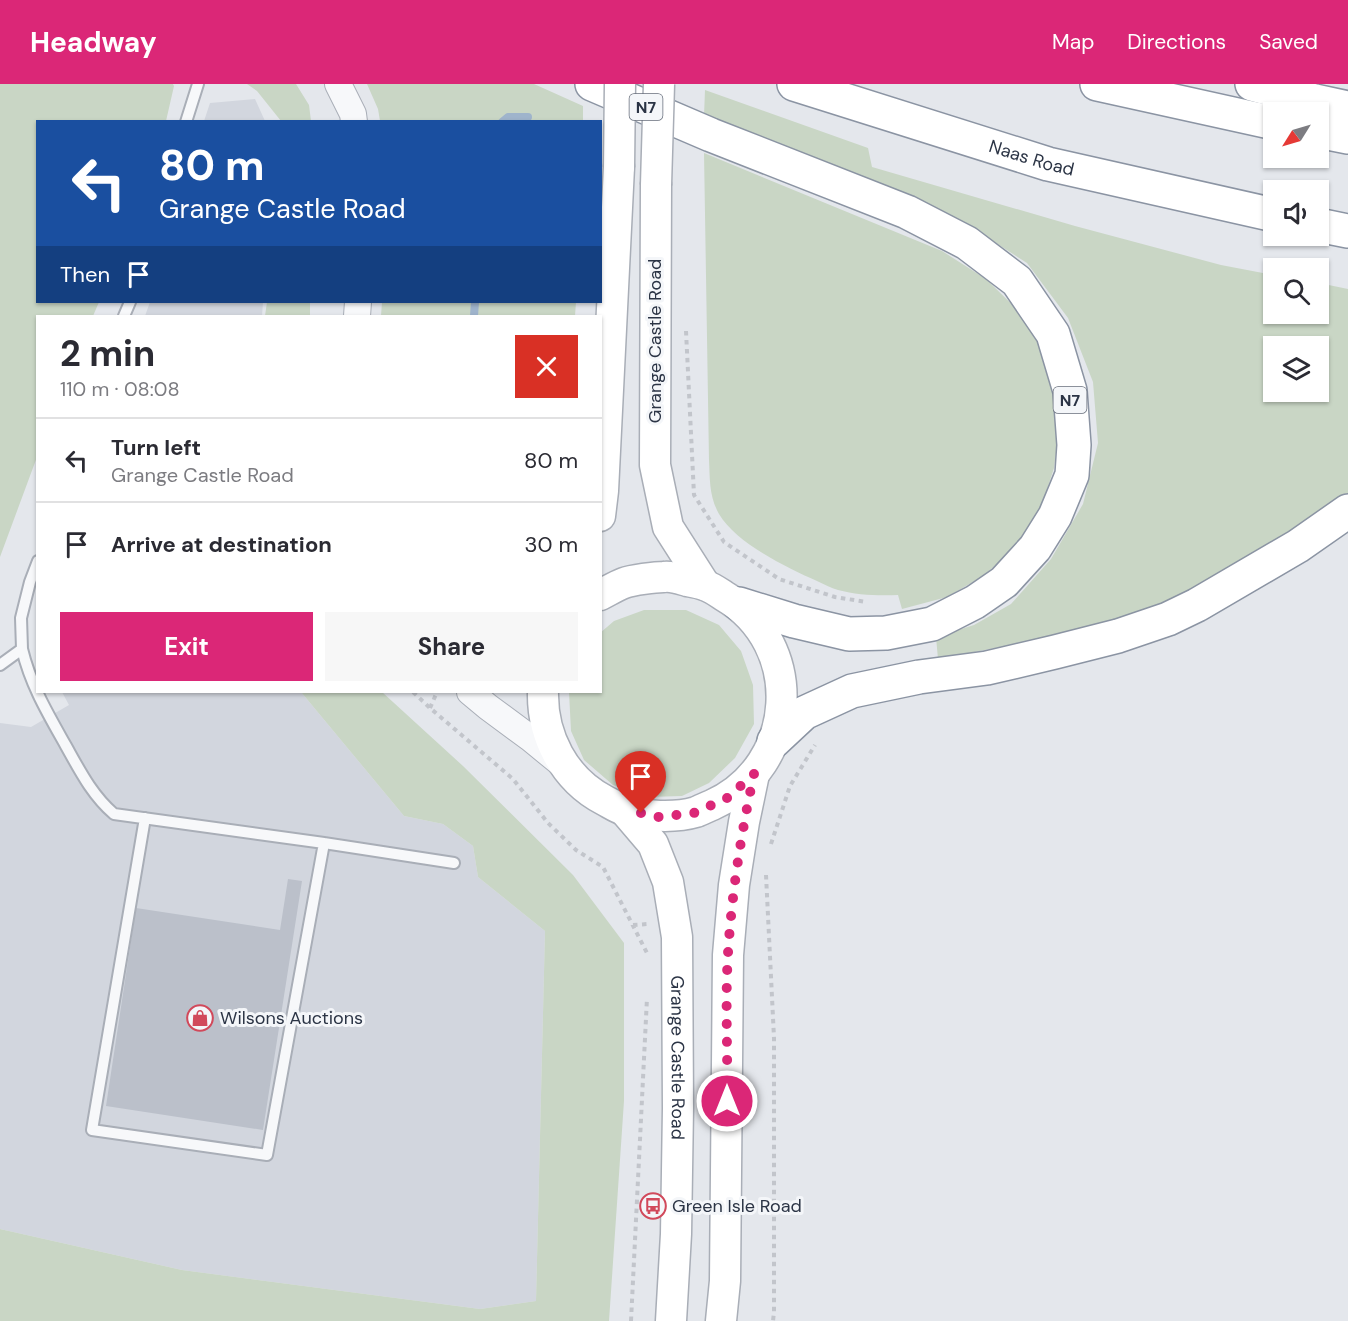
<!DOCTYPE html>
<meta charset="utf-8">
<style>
body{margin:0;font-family:"DM Sans",sans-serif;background:#f7f7f7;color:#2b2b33;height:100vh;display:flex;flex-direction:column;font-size:22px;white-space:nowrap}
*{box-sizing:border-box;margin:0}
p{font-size:20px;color:#7c7c81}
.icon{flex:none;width:33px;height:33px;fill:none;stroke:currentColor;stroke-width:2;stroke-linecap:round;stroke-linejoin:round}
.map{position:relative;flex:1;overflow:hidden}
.panel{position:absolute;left:36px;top:231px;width:566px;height:378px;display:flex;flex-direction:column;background:#fff;border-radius:0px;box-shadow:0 2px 4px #0004}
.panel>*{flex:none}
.guide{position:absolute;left:36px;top:36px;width:566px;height:183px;border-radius:0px;box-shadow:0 2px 4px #0004;background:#1a4fa0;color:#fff;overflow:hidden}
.needle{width:39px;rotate:233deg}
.buttons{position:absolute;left:1263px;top:18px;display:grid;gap:12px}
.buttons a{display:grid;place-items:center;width:66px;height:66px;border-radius:0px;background:#fff;box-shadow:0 2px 4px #0004;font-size:30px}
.pin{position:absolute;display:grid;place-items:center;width:51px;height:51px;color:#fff;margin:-62px -26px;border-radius:50% 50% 50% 0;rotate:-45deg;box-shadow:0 0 6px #0007}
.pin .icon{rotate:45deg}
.me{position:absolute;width:66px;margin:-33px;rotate:0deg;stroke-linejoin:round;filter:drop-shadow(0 0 4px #0008)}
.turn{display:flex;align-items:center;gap:21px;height:126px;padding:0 24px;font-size:27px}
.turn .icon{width:78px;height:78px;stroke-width:2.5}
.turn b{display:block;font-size:42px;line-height:51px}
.then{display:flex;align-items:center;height:57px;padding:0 24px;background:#0003;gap:12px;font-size:22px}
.round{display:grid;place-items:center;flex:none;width:63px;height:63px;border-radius:0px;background:#f7f7f7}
.head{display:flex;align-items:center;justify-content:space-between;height:102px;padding:0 24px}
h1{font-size:36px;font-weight:700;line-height:45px}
.button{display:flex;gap:12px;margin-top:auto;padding:12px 24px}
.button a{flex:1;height:69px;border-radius:0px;background:#db2777;color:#fff;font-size:24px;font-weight:700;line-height:69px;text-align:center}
.button a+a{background:#f7f7f7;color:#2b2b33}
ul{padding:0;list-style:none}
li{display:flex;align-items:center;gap:18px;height:84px;padding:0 24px;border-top:2px solid #e1e1e2}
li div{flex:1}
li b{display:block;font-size:22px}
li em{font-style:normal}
header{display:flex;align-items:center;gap:36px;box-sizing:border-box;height:84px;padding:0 30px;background:#db2777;color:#fff}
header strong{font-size:28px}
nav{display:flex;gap:33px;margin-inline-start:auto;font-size:21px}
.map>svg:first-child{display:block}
.built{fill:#d2d6de}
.green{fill:#c9d6c5;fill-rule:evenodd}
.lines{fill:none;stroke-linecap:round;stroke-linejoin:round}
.stream{stroke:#9fb4cc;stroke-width:8}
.building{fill:#bbc0ca}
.service-casing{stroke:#a9aeb7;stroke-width:14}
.tertiary-casing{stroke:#a9aeb7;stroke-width:28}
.secondary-casing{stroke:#a9aeb7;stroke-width:33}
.trunk-casing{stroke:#8b94a3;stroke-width:36}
.path{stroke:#c2c5cb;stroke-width:4;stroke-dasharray:4.5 4.5;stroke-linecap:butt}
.service{stroke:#f7f8fa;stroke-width:10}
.tertiary{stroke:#f7f8fa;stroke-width:26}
.secondary{stroke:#fff;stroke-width:30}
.trunk{stroke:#fff;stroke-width:33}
.secondary-bridge-casing{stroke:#a9aeb7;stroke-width:33;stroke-linecap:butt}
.secondary-bridge{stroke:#fff;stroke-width:30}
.route{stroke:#db2777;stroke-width:10;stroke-dasharray:0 18}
.labels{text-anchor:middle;stroke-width:6;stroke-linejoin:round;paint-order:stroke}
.shield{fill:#f4f6f9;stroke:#676e7b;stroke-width:1.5}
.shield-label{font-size:16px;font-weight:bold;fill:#2b3445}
.street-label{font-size:18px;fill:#2b3445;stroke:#f4f6f9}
.poi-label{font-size:18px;fill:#2b3445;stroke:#f4f6f9;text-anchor:start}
</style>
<header>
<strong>Headway</strong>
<nav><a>Map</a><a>Directions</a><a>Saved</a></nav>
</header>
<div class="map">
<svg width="1348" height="1237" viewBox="0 0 1348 1237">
<rect width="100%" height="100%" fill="#e4e7ec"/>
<path class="built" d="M255 15 265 37H204L210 19Z
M150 218H263L262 232H145Z
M62 608H301L404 732 443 740 473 762 478 793 545 847 536 1217 480 1225 182 1186 0 1145V639L31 643 69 621Z"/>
<path class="green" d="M0 0H173L174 2 166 37 38 38V218H99L93 232H38L37 373 0 473Z
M247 0H296L309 21 311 37H281L257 7Z
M367 0H534L583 22V37H380L378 25Z
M705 6 868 64 872 83 1075 142 1221 181 1273 191 1274 230H1318L1319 199 1348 205V412L1269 464 1185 510 1115 537 1041 555 938 575 936 553 974 541 1011 520 1051 475 1083 420 1098 359 1093 298 1068 234 1027 179 968 141 704 32ZM1274 262H1318V308H1274Z
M704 69 942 167 986 195 1023 231 1053 287 1060 336 1054 384 1040 427 1014 465 983 492 947 513 902 525 898 511C878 512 857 511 838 506 831 504 824 500 817 497 787 484 736 459 719 430 709 412 710 396 709 376Z
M267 218H310V232H265Z
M382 218H576L575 232H381Z
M644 526H686L719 541 741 567 753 601 754 640 735 674 709 699 682 712 648 713 613 701 584 676 571 647 569 608H600V549L614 537Z
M301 608H382L463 682 573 791 624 859V1017L609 1237H0V1145L182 1186 480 1225 536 1217 545 847 478 793 473 762 443 740 404 732Z"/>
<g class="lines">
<path class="stream" d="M502 38 508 33H528
M474 232 475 218"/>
</g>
<path class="building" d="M288 795 302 797 263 1046 106 1022 136 824 280 846Z"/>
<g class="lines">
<g class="service-casing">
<path id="service" d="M186 38 198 0
M124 232 130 218
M22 565C31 602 48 630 66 662 80 687 92 711 114 730L324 759 454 779
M0 581 22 565 21 534 30 498 38 477
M145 734 92 1046 267 1071 324 759"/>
</g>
<g class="tertiary-casing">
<path id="tertiary" d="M338 0 353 30 354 38
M357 232 358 218
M470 608 488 623 530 654 563 681"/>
</g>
<g class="secondary-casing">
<g id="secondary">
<path d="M656 101 655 381 668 443 705 501"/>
<path d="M600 432 603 407 619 83"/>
<path d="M543 608C542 652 564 695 604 716 610 719 617 724 624 726 644 733 676 734 696 728 701 726 707 723 712 721 799 682 806 560 724 512 718 508 711 503 704 501 699 499 692 498 687 497 680 495 672 492 664 493 655 493 632 496 624 499 616 502 608 507 600 511"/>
<path id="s1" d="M624 726 653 760 668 798 677 853 678 1024 676 1150 671 1237"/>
<path d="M721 1237 725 1197 728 871 734 801 744 738 754 690"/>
</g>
</g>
<g class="trunk-casing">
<g id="trunk">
<path d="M592 0 711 51 907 128 967 159 1017 197 1053 250 1070 307 1074 361 1072 391 1055 432 1035 464 1004 498 975 518 932 540 886 549 849 550 794 537 739 520"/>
<path id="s2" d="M794 0 1048 80 1274 131"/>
<path d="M1097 0 1274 39"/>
<path d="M1252 0 1315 17 1348 24"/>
<path d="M1318 47 1348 53"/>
<path d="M1318 141 1348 147"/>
<path d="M774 657 804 629 852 607 919 593 987 584 1055 568 1118 552 1168 535 1197 521 1298 462 1348 427"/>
</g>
</g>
<path class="path" d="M686 247 694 411 724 458 779 495 835 513 866 518
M413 608 430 624 513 695 548 739 576 766 603 783 648 871
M430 624 437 608
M771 760 790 702 815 661
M766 791 774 954V1228L773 1237
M633 841 648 840
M631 1237 647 914"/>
<use href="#service" class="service"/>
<use href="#tertiary" class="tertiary"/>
<use href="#secondary" class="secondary"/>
<use href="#trunk" class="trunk"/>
<g class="secondary-bridge-casing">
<path id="secondary-bridge" d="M619 83 620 0
M656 101 659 0"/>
</g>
<use href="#secondary-bridge" class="secondary-bridge"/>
</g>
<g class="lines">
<path class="route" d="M641 729 659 733 694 729 727 714 754 690C741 750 732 808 728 869 725 918 728 967 727 1017"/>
</g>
<defs>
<g id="shop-ring" transform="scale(1.35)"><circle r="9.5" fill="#f4f6f9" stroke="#d1495b" stroke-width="1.5"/><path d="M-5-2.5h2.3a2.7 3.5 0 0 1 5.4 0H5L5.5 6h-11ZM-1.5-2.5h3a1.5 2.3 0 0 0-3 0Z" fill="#d1495b"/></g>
<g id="bus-ring" transform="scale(1.35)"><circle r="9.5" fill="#f4f6f9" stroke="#d1495b" stroke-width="1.5"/><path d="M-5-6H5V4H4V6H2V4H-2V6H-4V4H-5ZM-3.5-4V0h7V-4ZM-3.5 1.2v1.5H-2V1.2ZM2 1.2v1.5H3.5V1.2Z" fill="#d1495b"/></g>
</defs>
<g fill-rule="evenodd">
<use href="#shop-ring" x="200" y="934"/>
<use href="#bus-ring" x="653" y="1122"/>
</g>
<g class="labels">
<g class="shield">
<rect x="629.5" y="10" width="33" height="26" rx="4.5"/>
<rect x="1053.5" y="303" width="33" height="26" rx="4.5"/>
</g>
<g class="shield-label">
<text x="646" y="29">N7</text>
<text x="1070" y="322">N7</text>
</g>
<g class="street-label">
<text dy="6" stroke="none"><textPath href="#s2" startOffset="249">Naas Road</textPath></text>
<text transform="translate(655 257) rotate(-90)" y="6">Grange Castle Road</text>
<text dy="6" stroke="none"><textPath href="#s1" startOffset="262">Grange Castle Road</textPath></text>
</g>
<g class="poi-label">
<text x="220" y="940">Wilsons Auctions</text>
<text x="672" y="1128">Green Isle Road</text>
</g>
</g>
</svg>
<div class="buttons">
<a><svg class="needle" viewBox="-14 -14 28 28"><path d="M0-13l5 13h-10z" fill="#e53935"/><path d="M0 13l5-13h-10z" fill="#7c7c81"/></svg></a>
<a><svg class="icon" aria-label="sound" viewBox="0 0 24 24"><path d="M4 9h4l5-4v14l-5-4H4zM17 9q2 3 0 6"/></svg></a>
<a><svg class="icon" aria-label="search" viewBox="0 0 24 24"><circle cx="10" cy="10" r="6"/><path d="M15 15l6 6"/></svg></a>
<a><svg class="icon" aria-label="layers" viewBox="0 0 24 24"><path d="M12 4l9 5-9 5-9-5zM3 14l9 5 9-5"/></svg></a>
</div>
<div class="pin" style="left:641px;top:729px;background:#d93025"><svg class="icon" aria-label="arrive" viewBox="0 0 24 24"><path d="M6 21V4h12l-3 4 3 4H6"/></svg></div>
<svg class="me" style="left:727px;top:1017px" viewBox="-20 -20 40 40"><circle r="17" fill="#db2777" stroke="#fff" stroke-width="3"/><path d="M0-11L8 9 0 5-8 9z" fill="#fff"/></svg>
<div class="guide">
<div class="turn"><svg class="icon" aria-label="left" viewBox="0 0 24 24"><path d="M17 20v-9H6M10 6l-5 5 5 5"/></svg><div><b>80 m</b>Grange Castle Road</div></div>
<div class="then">Then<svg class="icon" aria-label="arrive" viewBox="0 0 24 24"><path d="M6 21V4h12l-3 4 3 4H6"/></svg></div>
</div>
<section class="panel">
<div class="head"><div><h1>2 min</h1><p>110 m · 08:08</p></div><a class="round" style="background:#d93025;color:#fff"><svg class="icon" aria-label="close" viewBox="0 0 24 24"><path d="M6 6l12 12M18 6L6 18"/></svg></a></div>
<ul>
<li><svg class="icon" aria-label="left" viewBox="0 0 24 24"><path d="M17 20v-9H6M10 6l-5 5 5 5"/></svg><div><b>Turn left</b><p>Grange Castle Road</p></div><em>80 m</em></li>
<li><svg class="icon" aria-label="arrive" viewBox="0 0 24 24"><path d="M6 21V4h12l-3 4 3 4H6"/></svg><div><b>Arrive at destination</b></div><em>30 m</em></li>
</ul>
<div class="button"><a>Exit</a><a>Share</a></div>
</section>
</div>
